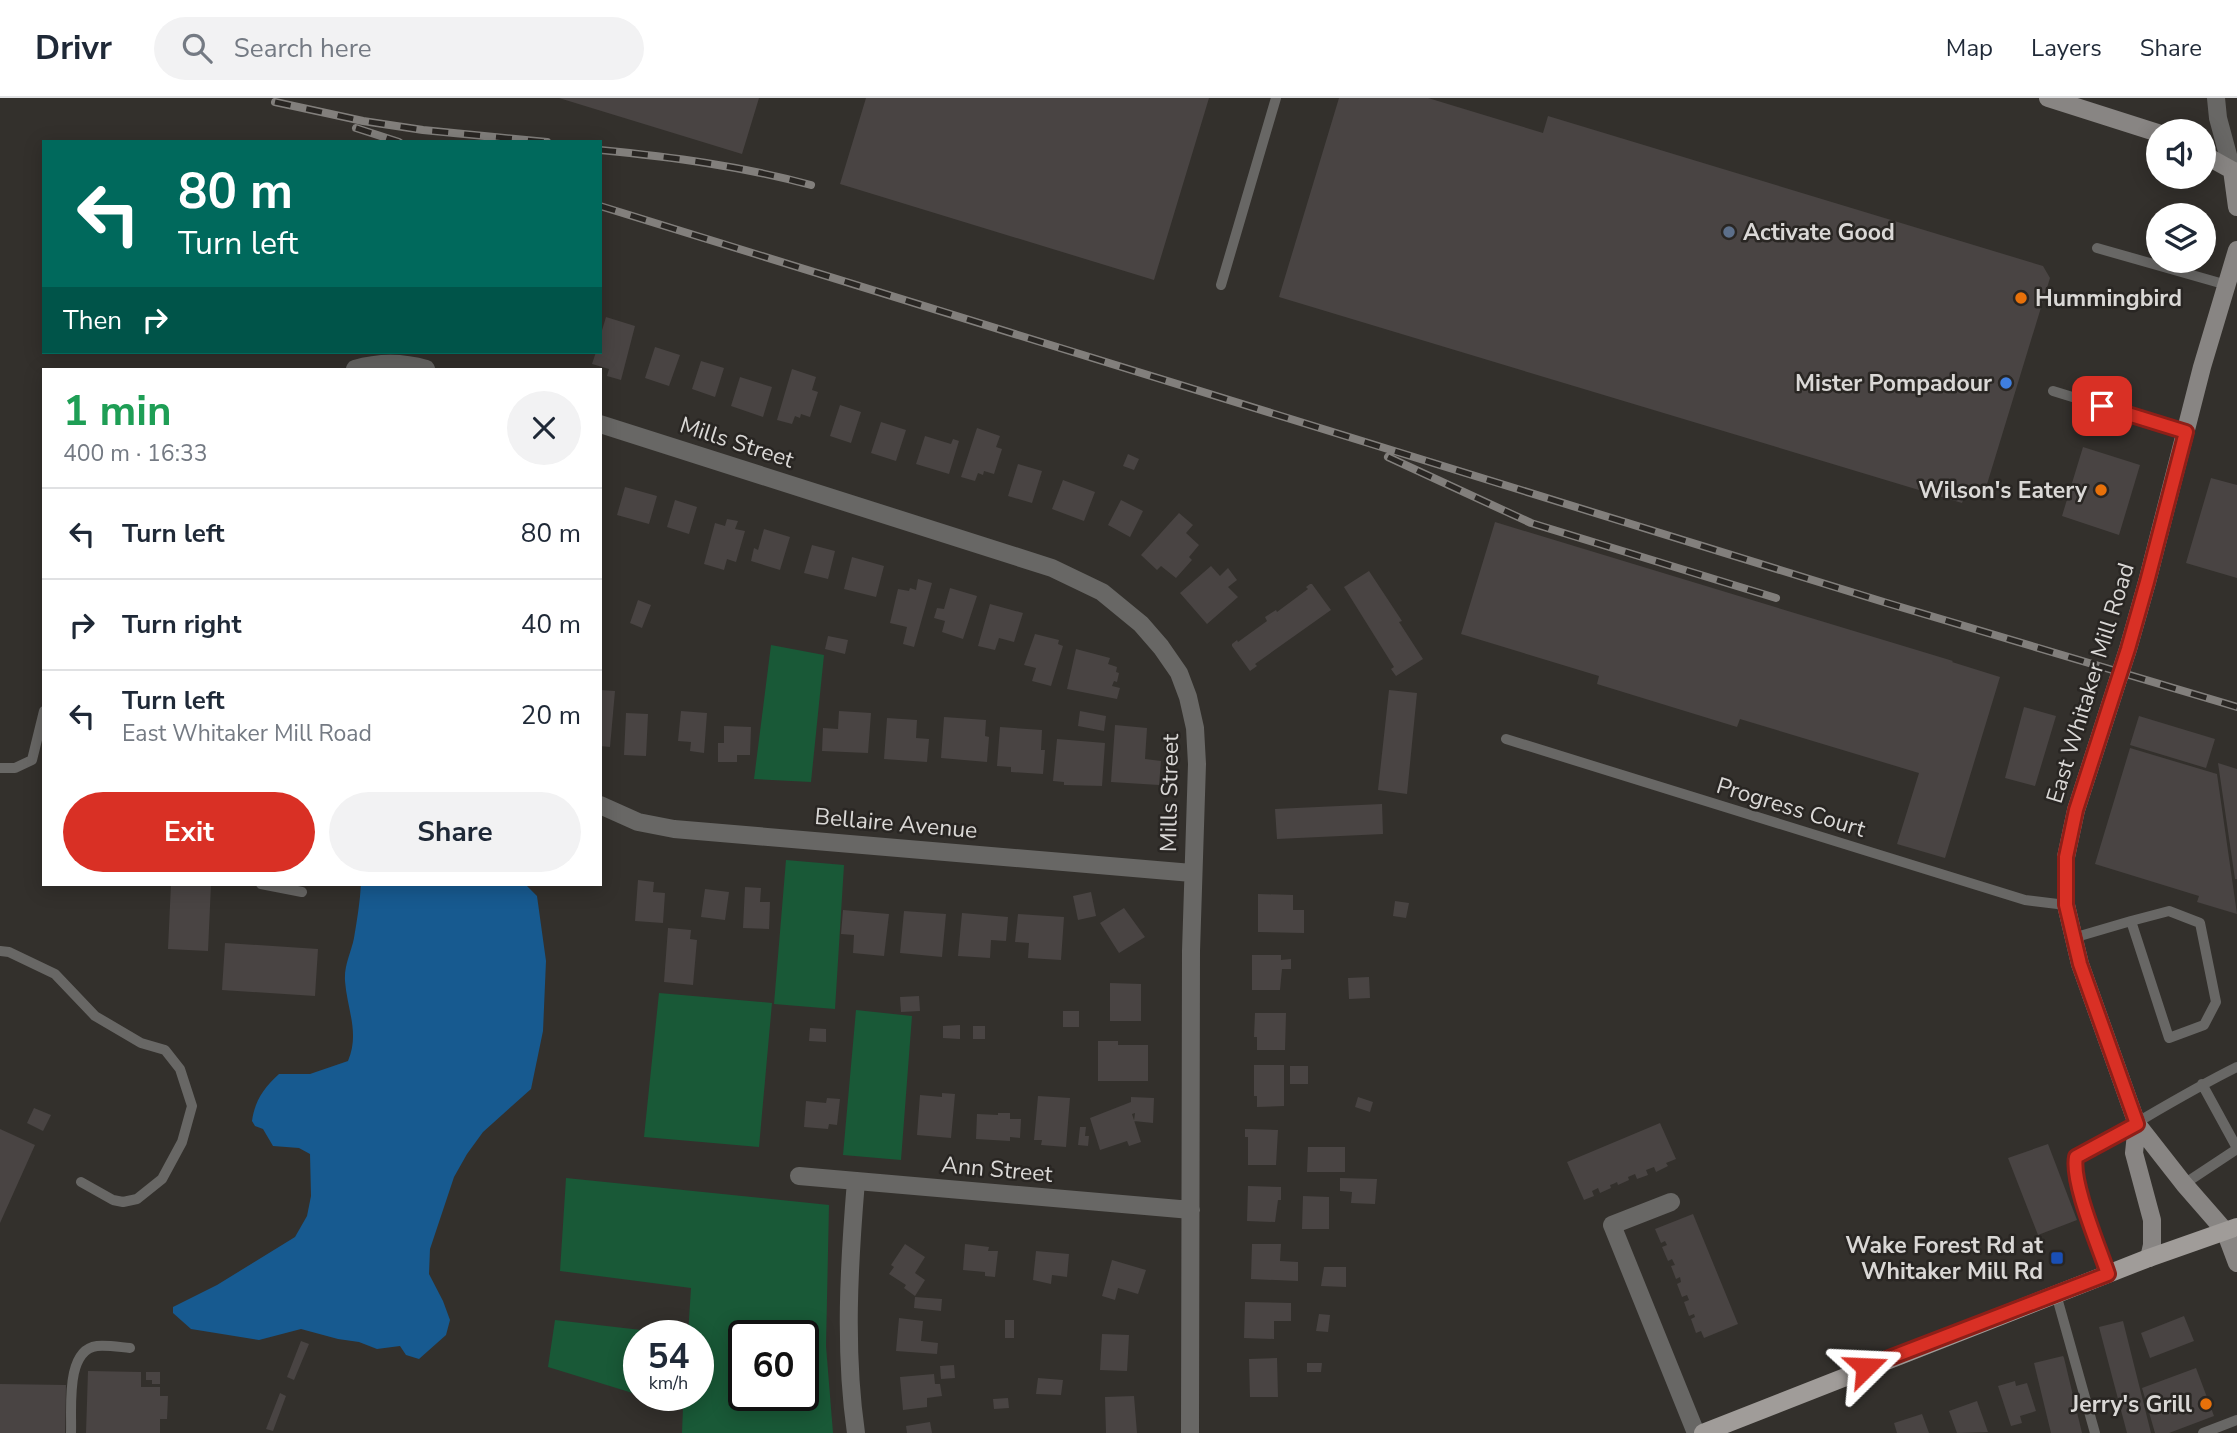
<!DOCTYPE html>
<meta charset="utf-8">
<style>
body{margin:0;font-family:"Nunito Sans",sans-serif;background:#f2f2f3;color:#1f2937;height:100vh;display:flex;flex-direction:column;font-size:26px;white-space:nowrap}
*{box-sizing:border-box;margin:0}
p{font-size:23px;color:#747a83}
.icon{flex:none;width:38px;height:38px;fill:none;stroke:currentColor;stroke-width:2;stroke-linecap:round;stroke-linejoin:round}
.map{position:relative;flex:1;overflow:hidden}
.side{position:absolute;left:42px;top:270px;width:560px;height:518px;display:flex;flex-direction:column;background:#fff;border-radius:0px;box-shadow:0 4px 18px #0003}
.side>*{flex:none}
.hud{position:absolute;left:42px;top:42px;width:560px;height:214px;border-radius:0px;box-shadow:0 4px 18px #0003;background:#00695c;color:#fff;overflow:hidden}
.controls{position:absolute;left:2146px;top:21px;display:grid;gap:14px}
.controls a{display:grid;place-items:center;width:70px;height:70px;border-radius:50%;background:#fff;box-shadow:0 4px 18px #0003;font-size:35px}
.speed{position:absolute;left:623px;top:1222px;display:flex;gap:14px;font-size:35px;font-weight:700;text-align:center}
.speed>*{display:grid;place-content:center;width:91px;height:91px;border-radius:50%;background:#fff;box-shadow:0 4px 18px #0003;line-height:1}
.speed small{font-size:18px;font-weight:400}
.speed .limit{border:4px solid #111;border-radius:10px;background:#fff;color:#111}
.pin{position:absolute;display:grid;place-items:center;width:60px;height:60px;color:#fff;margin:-30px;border-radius:14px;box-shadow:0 4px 10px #0006}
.me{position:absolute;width:77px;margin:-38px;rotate:69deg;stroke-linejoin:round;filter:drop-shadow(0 0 5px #0008)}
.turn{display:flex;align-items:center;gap:24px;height:147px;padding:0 21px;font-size:32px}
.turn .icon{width:91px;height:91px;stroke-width:2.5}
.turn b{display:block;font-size:49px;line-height:60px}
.then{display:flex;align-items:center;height:66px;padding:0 21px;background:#0003;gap:14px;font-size:26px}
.round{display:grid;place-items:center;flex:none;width:74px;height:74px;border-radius:37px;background:#f2f2f3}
.summary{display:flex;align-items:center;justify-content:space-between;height:119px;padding:0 21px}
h1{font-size:42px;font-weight:700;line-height:52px;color:#1e9e55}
.action{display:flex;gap:14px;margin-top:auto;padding:14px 21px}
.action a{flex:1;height:80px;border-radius:42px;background:#d93025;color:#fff;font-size:28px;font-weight:700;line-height:80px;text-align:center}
.action a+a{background:#f2f2f3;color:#1f2937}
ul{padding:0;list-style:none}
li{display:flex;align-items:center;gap:21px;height:91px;padding:0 21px;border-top:2px solid #e0e1e3}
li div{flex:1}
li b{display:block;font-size:26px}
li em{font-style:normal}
header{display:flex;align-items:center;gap:42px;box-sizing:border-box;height:98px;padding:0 35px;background:#fff;border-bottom:2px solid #e0e1e3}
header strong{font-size:33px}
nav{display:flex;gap:38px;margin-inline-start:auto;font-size:24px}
.search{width:490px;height:63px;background:#f2f2f3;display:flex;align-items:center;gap:18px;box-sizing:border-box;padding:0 24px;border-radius:38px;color:#747a83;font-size:26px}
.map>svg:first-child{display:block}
.green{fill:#195937;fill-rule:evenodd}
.water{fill:#175a90}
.building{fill:#494443}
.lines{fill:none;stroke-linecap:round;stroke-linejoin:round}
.lane{stroke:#686765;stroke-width:10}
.street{stroke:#686765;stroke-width:18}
.secondary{stroke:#888583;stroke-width:18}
.primary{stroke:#a09c99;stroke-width:18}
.rail-casing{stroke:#827f7c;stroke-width:8}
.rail{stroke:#292623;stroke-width:5;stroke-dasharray:16;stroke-linecap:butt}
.route-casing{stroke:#8d1f18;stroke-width:18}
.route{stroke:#d93025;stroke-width:12}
.service-dot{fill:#5c6f8a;stroke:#292623;stroke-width:2.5}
.food-dot{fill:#e8710a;stroke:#292623;stroke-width:2.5}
.shop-dot{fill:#3f7fe0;stroke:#292623;stroke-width:2.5}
.transit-dot{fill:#1a4fb4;stroke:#292623;stroke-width:2.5}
.labels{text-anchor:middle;stroke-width:5;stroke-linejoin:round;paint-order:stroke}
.poi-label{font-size:23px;font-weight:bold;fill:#dad8d6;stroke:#292623;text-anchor:end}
.street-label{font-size:23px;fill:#dad8d6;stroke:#292623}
</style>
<header>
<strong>Drivr</strong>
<div class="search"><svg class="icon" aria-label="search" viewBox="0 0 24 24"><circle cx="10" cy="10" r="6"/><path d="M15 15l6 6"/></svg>Search here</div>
<nav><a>Map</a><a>Layers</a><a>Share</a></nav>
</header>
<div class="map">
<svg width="2237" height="1335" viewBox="0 0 2237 1335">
<rect width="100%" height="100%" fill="#33302c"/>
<path class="green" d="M771 547 824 557 811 684 754 681Z
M786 762 844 767 835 911 774 906Z
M659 895 772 905 759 1049 644 1039Z
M856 912 912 918 901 1062 843 1057Z
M566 1080 829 1107 826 1248 833 1335H682L683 1310 639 1297H698V1237H688L691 1190 560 1173ZM803 1237V1297H744V1237Z
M555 1222 684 1237H639V1297L548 1269Z"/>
<path class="water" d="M361 786H525L537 798 546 863 543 933 531 991 483 1034 467 1056 454 1079 430 1151 429 1176 443 1203 450 1222 446 1237 419 1261 406 1257 400 1248 377 1251 359 1244 338 1241 301 1231 259 1242 191 1231 173 1215V1209L217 1187 295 1139 307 1118 311 1098 310 1056 299 1050 273 1048 263 1031 255 1028 252 1023C255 1002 264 990 279 976H310L348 963C360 935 347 911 345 883 344 867 351 855 354 840 357 822 360 804 361 786Z"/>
<path class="building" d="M559 0H759L742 56Z
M866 0H1209L1154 182 840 86Z
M1339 0H1428L1543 35 1548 18 2043 168 2050 180 1984 396 1967 391 1962 405 1279 199Z
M606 219 635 228 621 282 607 278 609 271 592 266 596 254H600V239Z
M655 249 680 257 669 288 645 280Z
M701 263 724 270 715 299 692 291Z
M792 271 816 279 812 292 818 294 810 319 801 316 800 320 795 318 792 326 777 322Z
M740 279 772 289 763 319 731 308Z
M840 307 861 314 851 345 830 338Z
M881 324 906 332 896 363 871 355Z
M977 330 1000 338 996 349 1002 351 994 376 984 373 983 377 978 375 975 383 961 379Z
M925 338 951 346 953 341 959 343 949 376 916 366Z
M2083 349 2140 367 2119 437 2062 418Z
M1128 356 1139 361 1134 372 1123 368Z
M1018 366 1042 373 1032 405 1008 398Z
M2211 380 2237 387V480L2186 465Z
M1063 382 1095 394 1084 423 1052 411Z
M625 389 657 398 649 426 617 417Z
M675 402 697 409 689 436 667 429Z
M1121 402 1143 413 1130 439 1108 427Z
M1179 415 1193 427 1186 435 1199 447 1189 459 1192 462 1176 480 1161 468 1157 472 1141 457Z
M727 421 738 423 735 431 745 433 736 464 727 461 724 472 704 466 715 425 725 428Z
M1495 424 1953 563 1952 564 2000 579 1945 760 1897 746 1919 675 1740 621 1737 629 1597 586 1599 578 1461 536Z
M764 431 790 439 780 472 751 463 754 450 758 452Z
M812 447 835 453 828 481 804 475Z
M852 459 884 468 876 499 844 491Z
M1211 468 1220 478 1228 470 1237 482 1228 489 1238 499 1207 526 1180 495Z
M1369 473 1402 523 1399 524 1423 561 1396 578 1391 571 1394 569 1344 489Z
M918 481 932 485 914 549 903 546 907 529 890 525 898 491 909 493 910 490 916 492Z
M1310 486H1312L1331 512 1255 566 1257 568 1250 573 1232 548V546L1237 542 1238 544 1267 523 1265 519 1276 512 1277 514 1308 491 1306 489Z
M950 490 977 498 963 541 942 534 945 523 934 520 937 510 944 511Z
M638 502 651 507 642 530 630 525Z
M990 506 1023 515 1014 544 999 540 995 552 978 548Z
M1035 536 1059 542 1058 546 1063 548 1051 588 1032 583 1036 570 1024 567Z
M828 538 848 542 845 556 825 551Z
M1076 551 1110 560 1108 566 1117 569 1116 574 1119 575 1117 584 1114 583 1112 588 1120 590 1117 601 1067 591Z
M600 592 615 593 610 649 600 648Z
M1389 592 1417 595 1407 696 1378 692Z
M2024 609 2056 618 2035 688 2005 680Z
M681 613 707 615 704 655 690 653 691 644 678 643Z
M839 613 871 615 868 655 822 653 823 630 838 631Z
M1080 613 1106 618 1104 633 1078 628Z
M626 615 648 616 646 658 624 657Z
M2139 618 2215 641 2206 670 2130 647Z
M944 619 986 622 985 638 989 639 987 664 941 660Z
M887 620 917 622 916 640 929 641 927 664 884 661Z
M1115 627 1147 630 1145 661 1161 663 1159 687 1111 684Z
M724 628 751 629 750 657H737V664H718V645H724Z
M1000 629 1042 632 1041 652H1045L1043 676 1011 674V669L997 668Z
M1057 641 1105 645 1102 688 1064 687V684L1053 683Z
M2130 650 2217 676 2237 816 2197 804 2199 798 2095 766Z
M2218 665 2237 671V781H2235Z
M1382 706 1383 736 1277 741 1275 711Z
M638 782 654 784 653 794 665 795 663 825 635 823Z
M171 786H211L208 853 168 851Z
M745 789 761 790 760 804H770L769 831 743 830Z
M705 791 729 794 725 822 701 819Z
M1091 794 1096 818 1078 822 1073 798Z
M1258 796 1293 797V812H1304V835L1258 834Z
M1395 803 1409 805 1406 820 1393 818Z
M1124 810 1145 839 1119 855 1100 825Z
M843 812 889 816 884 858 853 855 854 837 841 836Z
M904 813 946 816 942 859 900 855Z
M962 815 1008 819 1006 843 991 842 990 860 958 858Z
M1018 816 1064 819 1061 862 1028 860 1029 845 1015 844Z
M668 830 691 832 690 841 697 842 693 887 664 884Z
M225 845 318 851 315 898 222 892Z
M1252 857H1281V862L1291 861V871H1282L1280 892H1252Z
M1369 879 1370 900 1349 901 1348 880Z
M1110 885 1141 886V923H1110Z
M919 898 920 913 901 914 900 899Z
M1063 913H1079V929H1063Z
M1255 915H1286L1285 952H1257V939H1254Z
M960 927V941L943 940V928Z
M973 928H985V941H973Z
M810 930 826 931V944L809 943Z
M1098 943H1118V947H1148V983H1098Z
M1254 967H1284V1008L1257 1009V998H1254Z
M1290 968H1308V986H1290Z
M942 995 955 996 951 1040 917 1037 920 997 942 999Z
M1038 998 1070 1000 1066 1049 1041 1047 1042 1042H1034Z
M1131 999 1154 1000 1153 1025 1134 1023 1135 1015 1132 1016 1141 1044 1129 1048 1127 1043 1100 1052 1090 1020 1131 1004Z
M1358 999 1373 1004 1370 1014 1355 1009Z
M827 1000 840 1001 837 1027 829 1026 828 1031 804 1029 806 1003 826 1005Z
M34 1010 51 1017 43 1033 27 1025Z
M998 1015H1010V1021H1021L1020 1040 1010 1039V1043L976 1041 977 1016 998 1017Z
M1660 1025 1676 1061 1666 1065 1668 1068 1656 1074 1654 1069 1646 1072 1648 1077 1637 1081 1635 1076 1628 1079 1629 1082 1618 1087 1617 1084 1613 1086 1610 1087 1611 1090 1600 1095 1598 1090 1592 1093 1594 1098 1584 1102 1567 1064Z
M1080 1029H1086L1085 1038H1089L1088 1048 1078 1047Z
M0 1031 35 1047 0 1125Z
M1245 1031 1278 1032 1276 1067H1248V1039H1245Z
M2048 1046 2077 1122 2038 1137 2008 1060Z
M1308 1049H1345V1074H1307Z
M1340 1080 1377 1081 1375 1106 1351 1105 1352 1094 1340 1093Z
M1248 1088 1281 1089V1102H1278L1275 1124 1247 1123Z
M1303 1098 1329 1099V1131H1302Z
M1693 1116 1738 1226 1704 1240 1701 1233 1696 1235 1691 1221 1695 1219 1694 1216 1689 1218 1684 1204 1689 1202 1687 1197 1682 1199 1677 1186 1681 1184 1680 1179 1676 1181 1671 1168 1675 1167 1672 1161 1668 1163 1662 1149 1667 1147 1665 1143 1661 1145 1655 1131Z
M905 1146 925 1159 915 1175 925 1182 915 1198 904 1190 906 1187 889 1176 894 1169 891 1167Z
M965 1146 989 1149 988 1153H998L995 1179 985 1178V1174L963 1172Z
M1252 1146H1281L1280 1163 1298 1164V1183L1251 1181Z
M1036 1153 1069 1156 1067 1179 1052 1177 1051 1186 1033 1182Z
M1112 1162 1146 1172 1138 1196 1118 1190 1115 1202 1102 1198Z
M1324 1169H1346V1189L1321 1188Z
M915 1199 942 1201 941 1213 914 1210Z
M1245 1204 1291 1205V1223H1274V1241L1244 1240Z
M1319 1216 1330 1217 1328 1234 1316 1233Z
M2184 1218 2194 1243 2150 1260 2141 1235Z
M899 1220 923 1223 921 1243 938 1245 937 1256 896 1253Z
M1005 1222H1014V1240H1005Z
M2123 1223 2151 1335H2127L2099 1229Z
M1102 1236 1129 1237 1127 1273 1100 1272Z
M301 1243 309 1246 294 1282 287 1279Z
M2063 1258 2064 1260 2082 1335H2051L2034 1265Z
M1277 1260 1278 1299H1250L1249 1261Z
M1307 1265H1322L1321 1274H1307Z
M954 1267 955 1280 941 1281 940 1268Z
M2196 1270 2214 1318 2169 1335H2155L2142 1290Z
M88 1273 141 1274V1289H160V1298H168L167 1321H160V1335H86Z
M146 1274H160V1286H152V1282H146Z
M934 1276 935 1286H940L942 1298 927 1300V1309L903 1312 900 1279Z
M1038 1280 1063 1282 1061 1297 1036 1296Z
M2015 1283 2016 1288 2027 1285 2036 1313 2020 1318 2022 1325 2011 1328 1998 1288Z
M0 1286 66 1287 65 1335H0Z
M280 1295 286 1298 273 1333 266 1331Z
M1134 1298 1137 1335H1106L1105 1299Z
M1008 1300 1009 1310 994 1311 993 1301Z
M1977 1303 1988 1334 1957 1335 1949 1313Z
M1922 1316 1929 1335H1897L1894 1325Z
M930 1324 932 1335H907L906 1328Z"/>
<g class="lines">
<path class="lane" d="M2097 150 2227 187
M1221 187 1276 0
M2053 293 2186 334
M1506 641 2025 802 2066 807
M0 670H15L32 662 44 613
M261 786 302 794
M2073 840 2131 823 2169 940 2204 927 2216 904 2200 825 2169 813 2131 823
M0 853 9 854 55 876 95 918 141 945 165 952 180 971 192 1008 182 1044 162 1081 137 1101 123 1104 113 1102 81 1084
M2202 986 2237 1050
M2184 1086 2237 1051
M2108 1176 2078 1085 2076 1059C2130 1030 2182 996 2237 969
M2056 1196 2095 1335
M71 1335C72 1311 65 1252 97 1248 107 1247 119 1249 130 1250
M2203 1335 2237 1322"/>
<path class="street" d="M2216 0 2218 20 2232 72
M355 271C379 264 402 264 426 271
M600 326 1052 470 1102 494 1141 526 1161 549 1179 575 1188 599 1195 630 1197 666 1191 853 1190 1335
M600 707 638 724 674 731 1192 775
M799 1078 1191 1112
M856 1083C849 1167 844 1252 856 1335
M1671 1104 1612 1127 1696 1335"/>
<path class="secondary" d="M2048 0 2158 35
M2203 56 2237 75
M2232 72 2237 109
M2237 152 2202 269 2147 484 2128 551 2076 712 2066 759V807L2080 866 2137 1026 2184 1086 2225 1133 2237 1165
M2137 1026 2134 1055 2152 1122V1147L2149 1160"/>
<path class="primary" d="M1703 1335 2146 1161 2237 1129"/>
<g class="rail-casing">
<path id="rail" d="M275 4 363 23 423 32 547 44
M356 30 399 44
M600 52C672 59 741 68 811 87
M600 108 1887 505 2237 609
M1388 359 1531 425 1776 500"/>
</g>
<use href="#rail" class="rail"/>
</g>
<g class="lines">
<g class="route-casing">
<path id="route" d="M1866 1269 2108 1176C2099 1149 2071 1084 2076 1059L2137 1026 2080 866 2066 807V759L2076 712 2128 551 2147 484 2186 334 2102 308"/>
</g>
<use href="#route" class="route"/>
</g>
<circle class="service-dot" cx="1729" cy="134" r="7"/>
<g class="food-dot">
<circle cx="2021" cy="200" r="7"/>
<circle cx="2101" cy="392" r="7"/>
<circle cx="2206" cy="1306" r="7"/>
</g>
<circle class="shop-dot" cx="2006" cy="285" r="7"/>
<rect class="transit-dot" x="2050" y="1153" width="14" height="14" rx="3.5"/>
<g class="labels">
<g class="poi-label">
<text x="1743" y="142" text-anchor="start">Activate Good</text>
<text x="2035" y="208" text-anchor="start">Hummingbird</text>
<text x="1992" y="293">Mister Pompadour</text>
<text x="2087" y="400">Wilson's Eatery</text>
<text x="2043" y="1155">Wake Forest Rd at<tspan x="2043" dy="26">Whitaker Mill Rd</tspan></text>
<text x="2192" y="1314">Jerry's Grill</text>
</g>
<g class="street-label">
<text transform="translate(737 344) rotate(18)" y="8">Mills Street</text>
<text transform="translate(2090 585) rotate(-73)" y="8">East Whitaker Mill Road</text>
<text transform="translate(1169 695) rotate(-89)" y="8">Mills Street</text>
<text transform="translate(1791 709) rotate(17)" y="8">Progress Court</text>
<text transform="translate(896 725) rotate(5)" y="8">Bellaire Avenue</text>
<text transform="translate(997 1071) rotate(5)" y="8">Ann Street</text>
</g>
</g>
</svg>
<div class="controls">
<a><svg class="icon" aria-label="sound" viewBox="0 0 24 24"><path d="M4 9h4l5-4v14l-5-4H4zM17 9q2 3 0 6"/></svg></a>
<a><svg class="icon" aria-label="layers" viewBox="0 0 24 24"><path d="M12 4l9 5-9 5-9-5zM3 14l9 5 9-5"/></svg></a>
</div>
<div class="speed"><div>54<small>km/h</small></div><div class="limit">60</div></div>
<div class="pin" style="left:2102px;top:308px;background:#d93025"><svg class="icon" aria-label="arrive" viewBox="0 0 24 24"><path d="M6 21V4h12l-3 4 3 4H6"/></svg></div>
<svg class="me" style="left:1866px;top:1269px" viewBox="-20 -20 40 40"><path d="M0-17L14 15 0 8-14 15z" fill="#d93025" stroke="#fff" stroke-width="4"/></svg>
<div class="hud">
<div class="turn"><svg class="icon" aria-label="left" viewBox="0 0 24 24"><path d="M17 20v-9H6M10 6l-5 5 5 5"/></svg><div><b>80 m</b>Turn left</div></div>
<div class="then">Then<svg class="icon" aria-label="right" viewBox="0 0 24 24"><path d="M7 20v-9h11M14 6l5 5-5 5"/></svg></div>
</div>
<section class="side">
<div class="summary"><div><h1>1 min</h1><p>400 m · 16:33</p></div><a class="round"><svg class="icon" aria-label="close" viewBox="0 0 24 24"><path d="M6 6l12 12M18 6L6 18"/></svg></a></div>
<ul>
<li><svg class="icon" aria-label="left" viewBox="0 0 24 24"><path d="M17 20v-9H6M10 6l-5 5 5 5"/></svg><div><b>Turn left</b></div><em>80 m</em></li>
<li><svg class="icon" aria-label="right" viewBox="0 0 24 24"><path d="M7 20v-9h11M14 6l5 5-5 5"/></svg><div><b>Turn right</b></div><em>40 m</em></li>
<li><svg class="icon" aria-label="left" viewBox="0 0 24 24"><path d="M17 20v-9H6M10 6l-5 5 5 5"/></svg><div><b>Turn left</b><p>East Whitaker Mill Road</p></div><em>20 m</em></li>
</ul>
<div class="action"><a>Exit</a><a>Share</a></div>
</section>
</div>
